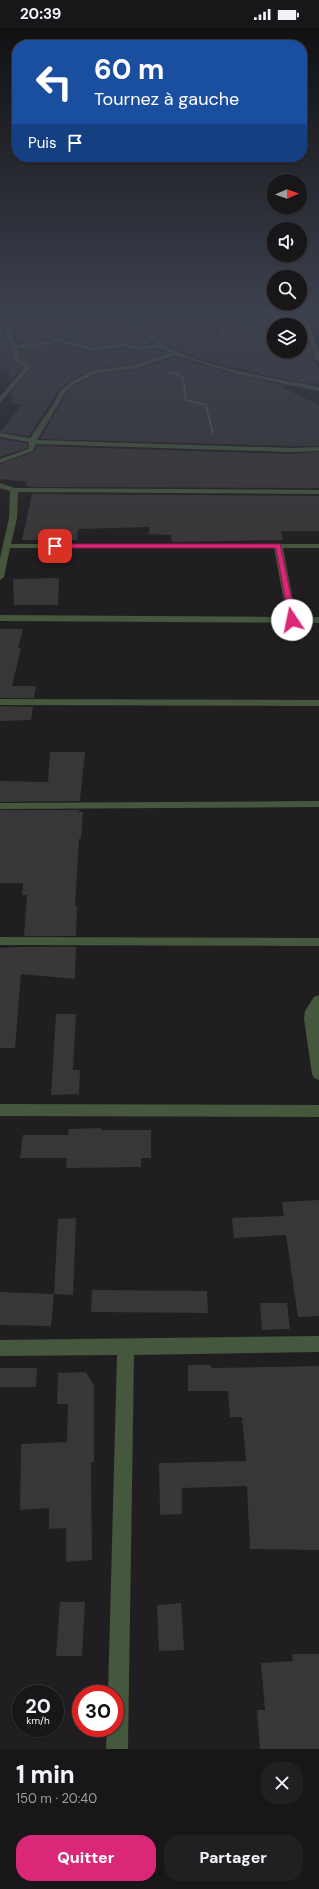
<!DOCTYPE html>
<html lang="fr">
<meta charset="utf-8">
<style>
body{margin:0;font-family:"DM Sans",sans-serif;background:#211f21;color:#f1f3f6;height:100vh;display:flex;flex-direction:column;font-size:15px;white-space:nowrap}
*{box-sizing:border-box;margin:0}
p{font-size:13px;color:#9f9fa2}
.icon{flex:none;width:22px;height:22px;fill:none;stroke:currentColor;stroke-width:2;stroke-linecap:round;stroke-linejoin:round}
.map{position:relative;height:1721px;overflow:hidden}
.drawer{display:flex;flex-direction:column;background:#181618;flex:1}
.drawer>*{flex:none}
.top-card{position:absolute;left:12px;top:12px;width:295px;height:122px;border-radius:16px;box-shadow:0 1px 3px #0004,0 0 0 1px #363537;background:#1a4fa0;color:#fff;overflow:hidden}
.needle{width:26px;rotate:88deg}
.controls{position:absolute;left:267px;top:146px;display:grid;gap:8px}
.controls a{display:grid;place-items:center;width:40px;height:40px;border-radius:50%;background:#181618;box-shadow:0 1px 3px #0004,0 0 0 1px #363537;font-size:20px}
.speed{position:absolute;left:12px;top:1657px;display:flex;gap:8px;font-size:20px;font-weight:700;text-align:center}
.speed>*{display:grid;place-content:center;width:52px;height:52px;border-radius:50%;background:#181618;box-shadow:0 1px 3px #0004,0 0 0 1px #363537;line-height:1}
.speed small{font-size:10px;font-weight:400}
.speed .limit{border:6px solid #d22;background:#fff;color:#111}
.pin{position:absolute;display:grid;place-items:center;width:34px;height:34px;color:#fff;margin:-17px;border-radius:8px;box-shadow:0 2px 6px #0006}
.me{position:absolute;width:44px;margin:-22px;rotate:349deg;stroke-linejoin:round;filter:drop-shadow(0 0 3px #0008)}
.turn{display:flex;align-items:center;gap:14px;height:84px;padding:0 16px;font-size:18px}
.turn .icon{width:52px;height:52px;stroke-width:2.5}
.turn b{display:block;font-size:28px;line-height:34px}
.then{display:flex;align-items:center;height:38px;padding:0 16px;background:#0003;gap:8px;font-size:15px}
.round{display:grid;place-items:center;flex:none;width:42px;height:42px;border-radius:16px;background:#211f21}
.summary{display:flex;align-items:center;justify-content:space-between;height:68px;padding:0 16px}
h1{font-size:24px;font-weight:800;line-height:30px}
.cta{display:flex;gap:8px;margin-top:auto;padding:8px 16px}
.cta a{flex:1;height:46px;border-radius:16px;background:#db2777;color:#fff;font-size:16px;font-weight:800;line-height:46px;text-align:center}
.cta a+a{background:#211f21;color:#f1f3f6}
.status{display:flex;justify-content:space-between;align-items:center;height:28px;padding:0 20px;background:#181618;direction:ltr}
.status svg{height:11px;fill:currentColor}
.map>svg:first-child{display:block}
.building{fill:#383637;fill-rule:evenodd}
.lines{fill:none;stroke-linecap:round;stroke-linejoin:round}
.path{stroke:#737173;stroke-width:1.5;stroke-dasharray:2 1;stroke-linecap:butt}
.street{fill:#45573c;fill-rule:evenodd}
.route{fill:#db2777;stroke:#8e194d}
</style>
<div class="status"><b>20:39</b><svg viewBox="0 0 49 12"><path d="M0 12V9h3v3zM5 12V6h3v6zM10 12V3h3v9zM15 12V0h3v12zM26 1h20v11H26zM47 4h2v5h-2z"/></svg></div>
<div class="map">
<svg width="319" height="1721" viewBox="0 0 319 1721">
<rect width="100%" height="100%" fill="#201e20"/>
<path class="building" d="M113 287 214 288 229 292H245L221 296 219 306 188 310 192 314 225 310 228 301 250 299 251 294 250 292H300L319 344V355L311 356 265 347 195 329 172 320 137 293ZM274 297H300V323H274Z
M14 290 51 291 49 293H93L48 312 18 315 11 292Z
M4 295V310L11 320 13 333 23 339 10 354 9 341H0V298Z
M106 295 130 297 152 316H137L123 314 93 317 68 312Z
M57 316 93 324 123 321 137 323 160 322 166 325 133 336 93 341 71 352 59 362 29 408 0 404 22 376H12L11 365 33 338 21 331 20 322 38 320Z
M175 329 237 347 289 358 281 359 319 377V418H291L40 411 66 366 77 356 97 346 134 342Z
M0 411 27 415V420L0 429Z
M37 418 291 426 319 424V460L34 459 25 457 28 454 0 451V436L34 424Z
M32 466 319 468V503H281L283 512 172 514 171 507 148 506 150 499 78 501 77 512H22Z
M59 550 58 577H14L13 551Z
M0 601H23L18 620H21L12 658H36L34 670H0Z
M0 678 33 679 31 692 0 693Z
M50 724H85L80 773 0 774V753L48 754Z
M0 782H79V784H83L81 811H79L75 878H77L76 908H24L27 867H22L23 855H0Z
M22 919H76L75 951 21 946 15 1020H0V920Z
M56 986H76L73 1042H80L79 1066 51 1067Z
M101 1100V1102H151V1130H141V1139L66 1140 67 1130H20L23 1107H68L69 1101Z
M319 1172V1288L298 1289 286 1207 234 1210 232 1190 284 1188 282 1174Z
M76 1190 73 1267 54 1266 58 1191Z
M92 1262 207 1263 208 1285 91 1284Z
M0 1264 54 1266 51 1298 0 1297Z
M260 1275H287L290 1301 262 1302Z
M188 1337H211V1340L319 1338V1522L250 1521 247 1458 182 1460V1486L160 1487 159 1435 246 1433 242 1389H230L228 1363H188Z
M0 1340H37L36 1359H0Z
M86 1344 94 1358V1434H91L92 1532 66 1534V1500L49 1501V1480L20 1482 21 1416 67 1414 68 1376H57L58 1345Z
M60 1574H85L82 1628H56Z
M181 1575 184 1622 159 1623 157 1577Z
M292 1626H319V1721H260L257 1682H265L261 1635 293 1633Z"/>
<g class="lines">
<path class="path" d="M167 345H175L183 349 186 372 206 377 213 406"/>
<path class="street" d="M5 287H11L9 290C14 299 11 308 17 317L48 313 99 292 64 287C76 287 128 288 136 294 151 303 161 317 177 324 223 342 271 350 319 359V363L237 346 175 327 134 341 97 345 76 355 65 365 37 412 291 420 319 419V423L291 424 36 416 33 423 0 435V431L28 421 29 414 0 409V405L30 410 54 375 60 363 72 353 94 342 133 337 170 325 160 320 137 322 123 319 93 323 57 314 38 319 18 321 20 332 32 338 0 375V369L25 339 14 333 12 319 6 310V295L3 290ZM106 293 131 296 156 317 137 318 123 315 93 319 63 312Z
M215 287H306L319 324V334L316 332 301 290 229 291Z
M247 292 250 294 249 298 227 300 225 309 192 313 189 311 220 307 222 297 244 295Z
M0 455 15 460 319 462V466L18 464 17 490 11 516H319V520H283L296 589H319V595L0 593V587L287 589 274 520H10L4 549 0 552V530L9 490 10 463 0 460Z
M0 671 319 672V678L0 677Z
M319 773V779L0 781V775Z
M0 909 319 910V918L0 917Z
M319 967V1052L314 1050 312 1046 304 991 305 983 314 969Z
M0 1076 319 1077V1089L0 1088Z
M319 1308V1324L134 1327 128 1721H106L107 1700H115V1666H108L117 1327 0 1328V1312Z"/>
</g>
<linearGradient id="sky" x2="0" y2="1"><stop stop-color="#121012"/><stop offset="0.54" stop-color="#3c414e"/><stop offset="1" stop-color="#3c414e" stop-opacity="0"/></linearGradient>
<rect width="319" height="528" fill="url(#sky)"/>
<path class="route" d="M53 516H280L296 592 292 594 289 592 276 520H55L53 519Z"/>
</svg>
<div class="controls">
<a><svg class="needle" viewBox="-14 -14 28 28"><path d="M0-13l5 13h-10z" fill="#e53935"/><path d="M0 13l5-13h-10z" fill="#9f9fa2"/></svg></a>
<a><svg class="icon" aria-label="sound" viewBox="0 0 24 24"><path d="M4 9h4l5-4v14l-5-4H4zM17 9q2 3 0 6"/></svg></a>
<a><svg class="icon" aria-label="search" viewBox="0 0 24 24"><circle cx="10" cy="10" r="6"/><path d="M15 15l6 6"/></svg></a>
<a><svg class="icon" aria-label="layers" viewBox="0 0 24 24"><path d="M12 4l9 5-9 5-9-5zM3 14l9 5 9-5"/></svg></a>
</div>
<div class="speed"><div>20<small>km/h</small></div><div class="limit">30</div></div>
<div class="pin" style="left:55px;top:518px;background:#d93025"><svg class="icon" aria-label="arrive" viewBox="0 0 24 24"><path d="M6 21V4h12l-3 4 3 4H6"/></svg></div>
<svg class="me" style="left:292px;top:592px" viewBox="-20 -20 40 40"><circle r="19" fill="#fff"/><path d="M0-13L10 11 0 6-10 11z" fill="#db2777"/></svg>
<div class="top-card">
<div class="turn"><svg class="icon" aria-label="left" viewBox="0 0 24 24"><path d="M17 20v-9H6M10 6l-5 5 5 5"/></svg><div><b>60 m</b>Tournez à gauche</div></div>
<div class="then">Puis<svg class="icon" aria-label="arrive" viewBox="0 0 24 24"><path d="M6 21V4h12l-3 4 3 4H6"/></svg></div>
</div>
</div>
<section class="drawer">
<div class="summary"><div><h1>1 min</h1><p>150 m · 20:40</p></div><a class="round"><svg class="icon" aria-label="close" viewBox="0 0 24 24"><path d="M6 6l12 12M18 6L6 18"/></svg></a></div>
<div class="cta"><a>Quitter</a><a>Partager</a></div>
</section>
